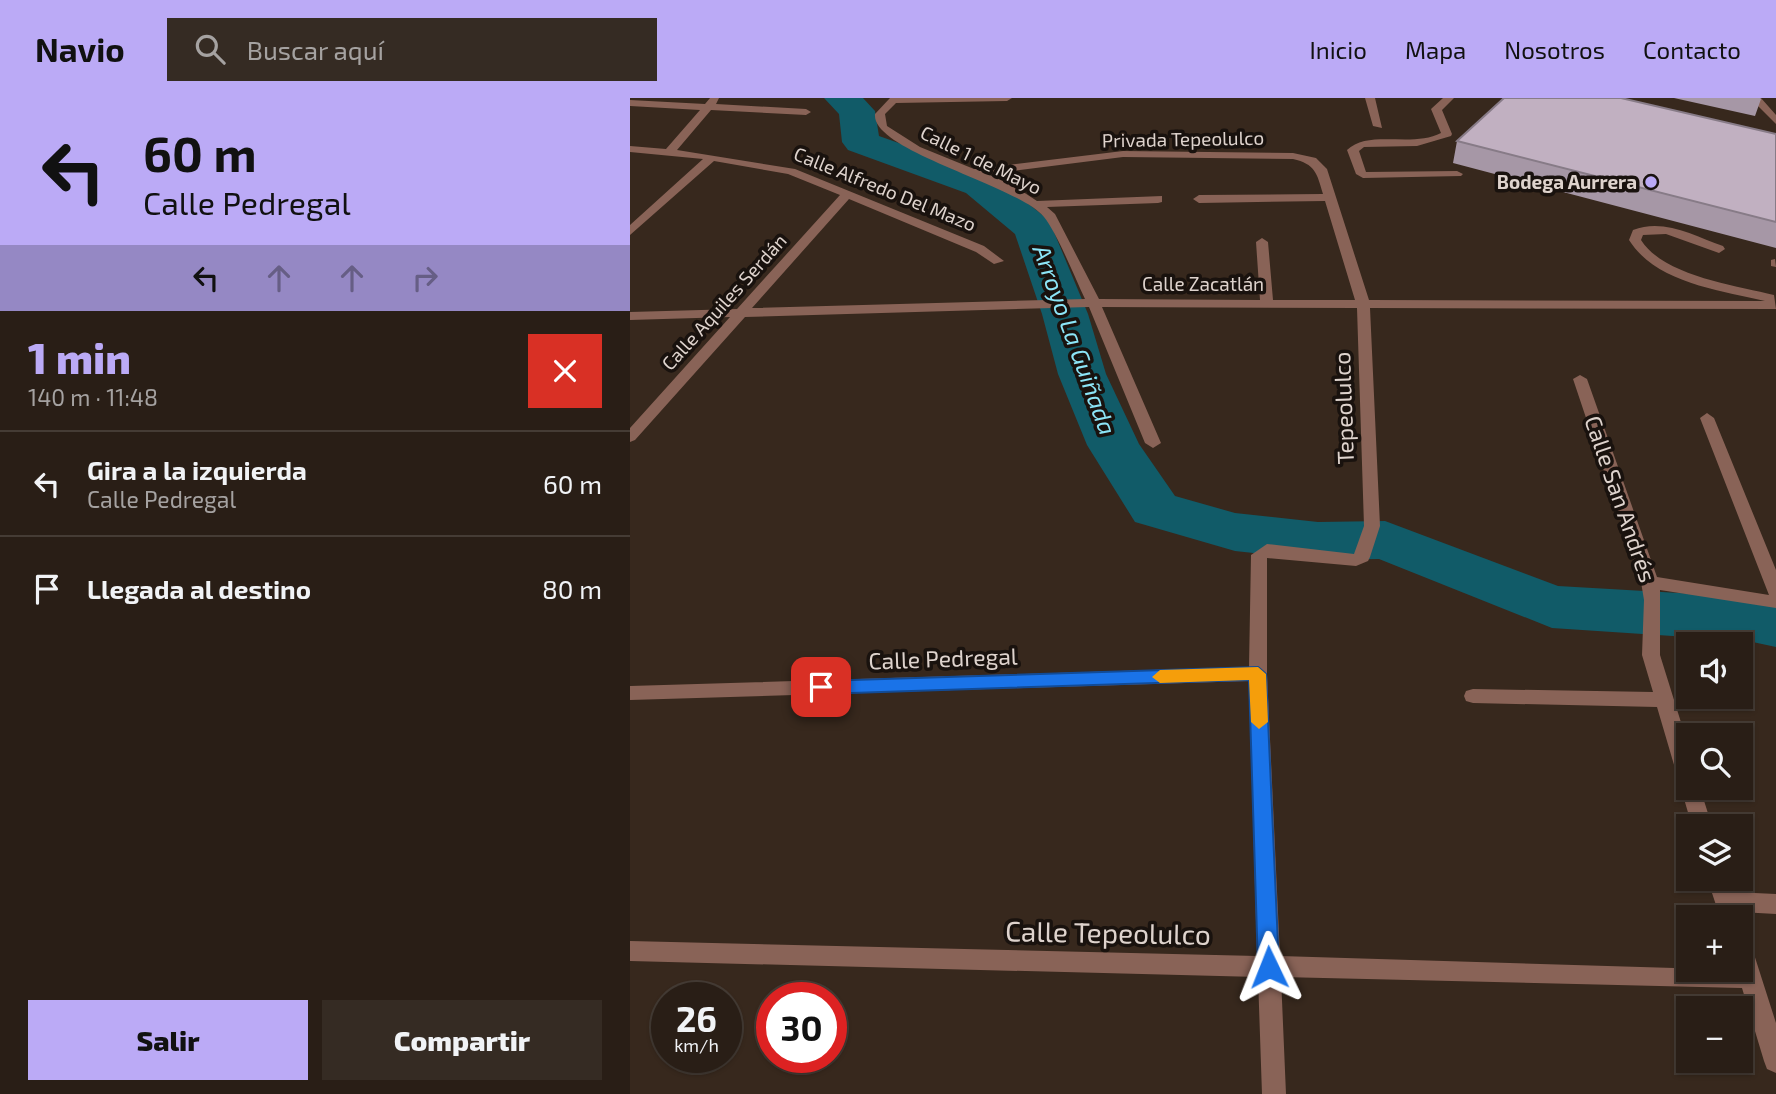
<!DOCTYPE html>
<html lang="es">
<meta charset="utf-8">
<style>
body{margin:0;font-family:"Exo 2",sans-serif;background:#352b23;color:#f1f3f6;height:100vh;display:flex;flex-direction:column;font-size:26px;white-space:nowrap}
*{box-sizing:border-box;margin:0}
p{font-size:23px;color:#a5a2a1}
.icon{flex:none;width:38px;height:38px;fill:none;stroke:currentColor;stroke-width:2;stroke-linecap:round;stroke-linejoin:round}
.map{position:relative;flex:1;overflow:hidden}
.side{display:flex;flex-direction:column;background:#291e16;width:630px}
.side>*{flex:none}
.hud{background:#bbaaf6;color:#111;overflow:hidden}
.tools{position:absolute;left:1046px;top:534px;display:grid;gap:14px}
.tools a{display:grid;place-items:center;width:77px;height:77px;border-radius:0px;background:#291e16;box-shadow:0 2px 5px #0004,0 0 0 2px #453c35;font-size:35px}
.speed{position:absolute;left:21px;top:884px;display:flex;gap:14px;font-size:35px;font-weight:700;text-align:center}
.speed>*{display:grid;place-content:center;width:91px;height:91px;border-radius:50%;background:#291e16;box-shadow:0 2px 5px #0004,0 0 0 2px #453c35;line-height:1}
.speed small{font-size:18px;font-weight:400}
.speed .limit{border:10px solid #d22;background:#fff;color:#111}
.pin{position:absolute;display:grid;place-items:center;width:60px;height:60px;color:#fff;margin:-30px;border-radius:14px;box-shadow:0 4px 10px #0006}
.me{position:absolute;width:77px;margin:-38px;rotate:358deg;stroke-linejoin:round;filter:drop-shadow(0 0 5px #0008)}
.turn{display:flex;align-items:center;gap:24px;height:147px;padding:0 28px;font-size:32px}
.turn .icon{width:91px;height:91px;stroke-width:2.5}
.turn b{display:block;font-size:49px;line-height:60px}
.lanes{display:flex;align-items:center;height:66px;padding:0 28px;background:#0003;justify-content:center;gap:35px;direction:ltr}
.lanes .off{opacity:.35}
.round{display:grid;place-items:center;flex:none;width:74px;height:74px;border-radius:0px;background:#352b23}
.summary{display:flex;align-items:center;justify-content:space-between;height:119px;padding:0 28px}
h1{font-size:42px;font-weight:800;line-height:52px;color:#bbaaf6}
.primary-button{display:flex;gap:14px;margin-top:auto;padding:14px 28px}
.primary-button a{flex:1;height:80px;border-radius:0px;background:#bbaaf6;color:#111;font-size:28px;font-weight:800;line-height:80px;text-align:center}
.primary-button a+a{background:#352b23;color:#f1f3f6}
ul{padding:0;list-style:none}
li{display:flex;align-items:center;gap:21px;height:105px;padding:0 28px;border-top:2px solid #453c35}
li div{flex:1}
li b{display:block;font-size:26px}
li em{font-style:normal}
header{display:flex;align-items:center;gap:42px;box-sizing:border-box;height:98px;padding:0 35px;background:#bbaaf6;color:#111}
header strong{font-size:33px}
nav{display:flex;gap:38px;margin-inline-start:auto;font-size:24px}
.search{width:490px;height:63px;background:#352b23;display:flex;align-items:center;gap:18px;box-sizing:border-box;padding:0 24px;border-radius:0px;color:#a5a2a1;font-size:26px}
main{display:flex;flex:1;min-height:0}
.map>svg:first-child{display:block}
.lines{fill:none;stroke-linecap:round;stroke-linejoin:round}
.river{fill:#115b68;fill-rule:evenodd}
.minor{fill:#896357;fill-rule:evenodd}
.wall{fill:#a697a6}
.building{fill:#c1b0c1;stroke:#877b87;stroke-width:2}
.route{fill:#1a73e8;stroke:#114b97;stroke-width:2}
.slow{fill:#f59e0b}
.poi-dot{fill:#bbaaf6;stroke:#19120e;stroke-width:2.5}
.labels{text-anchor:middle;stroke-width:7;stroke-linejoin:round;paint-order:stroke}
.far-street-label{font-size:19px;fill:#ded3cd;stroke:#19120e}
.far-poi-label{font-size:19px;font-weight:bold;fill:#ded3cd;stroke:#19120e;text-anchor:end}
.street-label{font-size:23px;fill:#ded3cd;stroke:#19120e}
.water-label{font-size:24px;font-style:italic;fill:#8ce5f7;stroke:#19120e}
.near-street-label{font-size:28px;fill:#ded3cd;stroke:#19120e}
</style>
<header>
<strong>Navio</strong>
<div class="search"><svg class="icon" aria-label="search" viewBox="0 0 24 24"><circle cx="10" cy="10" r="6"/><path d="M15 15l6 6"/></svg>Buscar aquí</div>
<nav><a>Inicio</a><a>Mapa</a><a>Nosotros</a><a>Contacto</a></nav>
</header>
<main>
<section class="side">
<div class="hud">
<div class="turn"><svg class="icon" aria-label="left" viewBox="0 0 24 24"><path d="M17 20v-9H6M10 6l-5 5 5 5"/></svg><div><b>60 m</b>Calle Pedregal</div></div>
<div class="lanes"><svg class="icon" aria-label="left" viewBox="0 0 24 24"><path d="M17 20v-9H6M10 6l-5 5 5 5"/></svg><svg class="icon off" aria-label="ahead" viewBox="0 0 24 24"><path d="M12 20V5M6 11l6-6 6 6"/></svg><svg class="icon off" aria-label="ahead" viewBox="0 0 24 24"><path d="M12 20V5M6 11l6-6 6 6"/></svg><svg class="icon off" aria-label="right" viewBox="0 0 24 24"><path d="M7 20v-9h11M14 6l5 5-5 5"/></svg></div>
</div>
<div class="summary"><div><h1>1 min</h1><p>140 m · 11:48</p></div><a class="round" style="background:#d93025;color:#fff"><svg class="icon" aria-label="close" viewBox="0 0 24 24"><path d="M6 6l12 12M18 6L6 18"/></svg></a></div>
<ul>
<li><svg class="icon" aria-label="left" viewBox="0 0 24 24"><path d="M17 20v-9H6M10 6l-5 5 5 5"/></svg><div><b>Gira a la izquierda</b><p>Calle Pedregal</p></div><em>60 m</em></li>
<li><svg class="icon" aria-label="arrive" viewBox="0 0 24 24"><path d="M6 21V4h12l-3 4 3 4H6"/></svg><div><b>Llegada al destino</b></div><em>80 m</em></li>
</ul>
<div class="primary-button"><a>Salir</a><a>Compartir</a></div>
</section>
<div class="map">
<svg width="1146" height="996" viewBox="0 0 1146 996">
<rect width="100%" height="100%" fill="#37281d"/>
<g class="lines">
<path class="river" d="M194 0H233L245 13 249 38 364 79 419 122 458 216 476 276 509 346 545 398 605 415 688 424 755 423 928 488 1118 499 1146 505V549L1118 543 922 530 749 461 688 462 605 453 505 424 457 347 428 276 412 216 385 136 336 95 218 52 212 44 209 16Z"/>
<path class="minor" d="M80 0H89L86 6 176 11 181 14 176 17 81 12 47 52 165 71 354 148 374 163 364 166 346 154 219 101 122 210 455 201C445 180 427 135 414 119 388 87 241 53 245 16L260 0H382L377 3 266 5 255 16 257 28 290 49 344 71 493 53 663 55 686 60 697 71 739 202 1135 203C1089 192 1026 185 999 142L1003 132C1034 120 1064 138 1093 148L1095 151 1089 155 1036 136 1013 137 1011 142C1034 178 1104 187 1144 197L1146 211 740 210 750 428 740 459 738 463 726 468 637 460V576L650 858 1111 872V840L1119 843 1122 850 1146 925V975L1137 971 1134 963 1112 890 651 879 656 996H632L628 879 0 863V843L627 858 619 583 0 602V588L619 569 621 457 637 446 724 456 734 428 727 210 472 209 531 345 523 350 515 345 459 209 115 219 5 342 0 344V330L100 219 0 222V214L107 211 210 97 158 76 84 63 0 137V127L73 61 0 54V48L36 51 70 12 0 8V2L75 6ZM493 59 663 61C685 66 687 75 693 96L569 97 563 101 569 105 695 103 725 202H643L638 144 632 140 626 144 630 202 469 201 425 116 417 109 528 105 532 104V98L407 103 384 88 357 76Z
M735 0H745L752 30 743 28Z
M813 0H824L812 12 822 36 821 38 787 48 734 49 729 53 736 74 827 73 833 76 831 78 733 80 726 76 717 52C738 31 783 50 811 35L801 11Z
M1120 0H1131L1146 17V26Z
M1145 161 1146 169 1141 168V162Z
M950 277 957 281 1027 479 1139 497 1070 320 1077 315 1084 320 1146 472V510L1030 492V557L1059 650V690H1070L1082 728H1062L1027 609 843 605 836 603 834 598 836 593 843 591 1023 594 1012 557 1014 502 1011 484 943 281Z
M1077 780H1099L1103 794 1146 796V816L1110 814 1112 819 1111 821 1090 819Z"/>
</g>
<path class="wall" d="M1044 0H1130L1131 1 1125 18Z
M1146 36V150L823 65 827 43Z"/>
<path class="building" d="M874 0H991L1146 36V124L827 43Z"/>
<path class="route" d="M628 569 636 576 649 869 646 876 639 879 631 876 628 869 619 582 191 596 183 589 191 583Z"/>
<path class="slow" d="M628 569 636 576 638 624 629 631 621 624 619 582 530 585 522 579 530 572Z"/>
<circle class="poi-dot" cx="1021" cy="84" r="7"/>
<g class="labels">
<g class="far-street-label">
<text transform="translate(553 41) rotate(-1)" y="7">Privada Tepeolulco</text>
<text transform="translate(351 62) rotate(26)" y="7">Calle 1 de Mayo</text>
<text transform="translate(255 91) rotate(22)" y="7">Calle Alfredo Del Mazo</text>
<text x="573" y="193">Calle Zacatlán</text>
<text transform="translate(94 204) rotate(-48)" y="7">Calle Aquiles Serdán</text>
</g>
<g class="far-poi-label">
<text x="1007" y="91">Bodega Aurrera</text>
</g>
<g class="street-label">
<text transform="translate(714 310) rotate(-92)" y="8">Tepeolulco</text>
<text transform="translate(990 401) rotate(71)" y="8">Calle San Andrés</text>
<text transform="translate(313 561) rotate(-2)" y="8">Calle Pedregal</text>
</g>
<g class="water-label">
<text transform="translate(444 242) rotate(70)" y="8">Arroyo La Guiñada</text>
</g>
<g class="near-street-label">
<text transform="translate(478 835) rotate(1)" y="10">Calle Tepeolulco</text>
</g>
</g>
</svg>
<div class="tools">
<a><svg class="icon" aria-label="sound" viewBox="0 0 24 24"><path d="M4 9h4l5-4v14l-5-4H4zM17 9q2 3 0 6"/></svg></a>
<a><svg class="icon" aria-label="search" viewBox="0 0 24 24"><circle cx="10" cy="10" r="6"/><path d="M15 15l6 6"/></svg></a>
<a><svg class="icon" aria-label="layers" viewBox="0 0 24 24"><path d="M12 4l9 5-9 5-9-5zM3 14l9 5 9-5"/></svg></a>
<a>+</a>
<a>−</a>
</div>
<div class="speed"><div>26<small>km/h</small></div><div class="limit">30</div></div>
<div class="pin" style="left:191px;top:589px;background:#d93025"><svg class="icon" aria-label="arrive" viewBox="0 0 24 24"><path d="M6 21V4h12l-3 4 3 4H6"/></svg></div>
<svg class="me" style="left:639px;top:869px" viewBox="-20 -20 40 40"><path d="M0-17L14 15 0 8-14 15z" fill="#1a73e8" stroke="#fff" stroke-width="4"/></svg>
</div>
</main>
